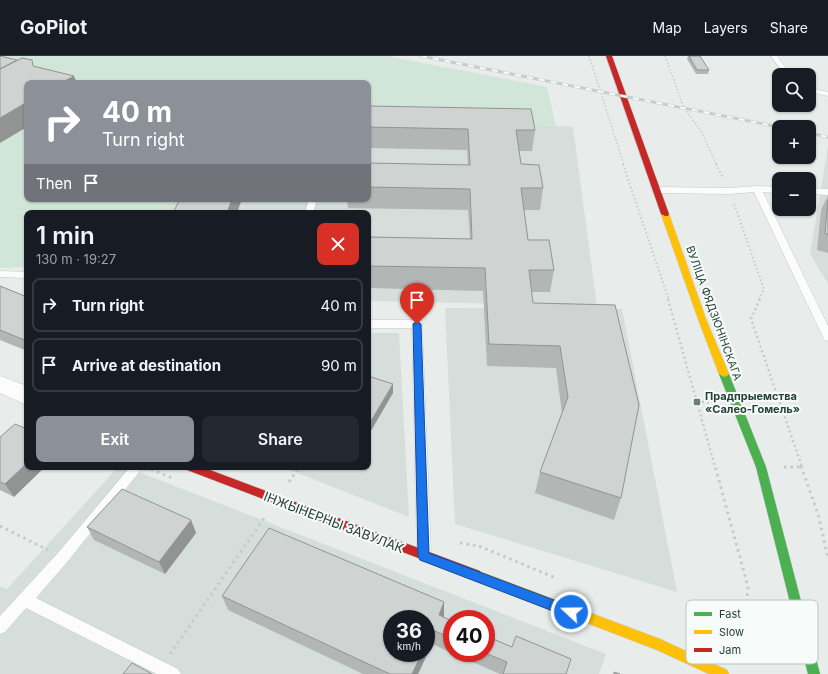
<!DOCTYPE html>
<meta charset="utf-8">
<style>
body{margin:0;font-family:Inter,sans-serif;background:#242831;color:#f1f3f6;height:100vh;display:flex;flex-direction:column;font-size:15px;white-space:nowrap}
*{box-sizing:border-box;margin:0}
p{font-size:13px;color:#9ea1a6}
.icon{flex:none;width:22px;height:22px;fill:none;stroke:currentColor;stroke-width:2;stroke-linecap:round;stroke-linejoin:round}
.map{position:relative;flex:1;overflow:hidden}
.side{position:absolute;left:24px;top:154px;width:347px;height:260px;display:flex;flex-direction:column;background:#171b24;border-radius:8px;box-shadow:0 1px 3px #0004}
.side>*{flex:none}
.hud{position:absolute;left:24px;top:24px;width:347px;height:122px;border-radius:8px;box-shadow:0 1px 3px #0004;background:#8c9099;color:#fff;overflow:hidden}
.fabs{position:absolute;left:772px;top:12px;display:grid;gap:8px}
.fabs a{display:grid;place-items:center;width:44px;height:44px;border-radius:8px;background:#171b24;box-shadow:0 1px 3px #0004;font-size:20px}
.speed{position:absolute;left:383px;top:554px;display:flex;gap:8px;font-size:20px;font-weight:700;text-align:center}
.speed>*{display:grid;place-content:center;width:52px;height:52px;border-radius:50%;background:#171b24;box-shadow:0 1px 3px #0004;line-height:1}
.speed small{font-size:10px;font-weight:400}
.speed .limit{border:6px solid #d22;background:#fff;color:#111}
.pin{position:absolute;display:grid;place-items:center;width:34px;height:34px;color:#fff;margin:-41px -17px;border-radius:50% 50% 50% 0;rotate:-45deg;box-shadow:0 0 4px #0007}
.pin .icon{rotate:45deg}
.me{position:absolute;width:44px;margin:-22px;rotate:291deg;stroke-linejoin:round;filter:drop-shadow(0 0 3px #0008)}
.turn{display:flex;align-items:center;gap:14px;height:84px;padding:0 12px;font-size:18px}
.turn .icon{width:52px;height:52px;stroke-width:2.5}
.turn b{display:block;font-size:28px;line-height:34px}
.then{display:flex;align-items:center;height:38px;padding:0 12px;background:#0003;gap:8px;font-size:15px}
.round{display:grid;place-items:center;flex:none;width:42px;height:42px;border-radius:8px;background:#242831}
.summary{display:flex;align-items:center;justify-content:space-between;height:68px;padding:0 12px}
h1{font-size:24px;font-weight:600;line-height:30px}
.primary-button{display:flex;gap:8px;margin-top:auto;padding:8px 12px}
.primary-button a{flex:1;height:46px;border-radius:8px;background:#8c9099;color:#fff;font-size:16px;font-weight:600;line-height:46px;text-align:center}
.primary-button a+a{background:#242831;color:#f1f3f6}
ul{padding:0;list-style:none}
li{display:flex;align-items:center;gap:12px;height:54px;margin:0 8px 6px;padding:0 4px;border:2px solid #363941;border-radius:8px}
li div{flex:1}
li b{display:block;font-size:15px}
li em{font-style:normal}
header{display:flex;align-items:center;gap:24px;box-sizing:border-box;height:56px;padding:0 20px;background:#171b24;border-bottom:1px solid #363941}
header strong{font-size:19px}
nav{display:flex;gap:22px;margin-inline-start:auto;font-size:14px}
.map>svg:first-child{display:block}
.built{fill:#d6dedb;fill-rule:evenodd}
.green{fill:#d1e6d8}
.lines{fill:none;stroke-linecap:round;stroke-linejoin:round}
.lane-casing{stroke:#c5cac8;stroke-width:1}
.street-casing{stroke:#c5cac8;stroke-width:1}
.fast-casing{stroke:#c3cbc8;stroke-width:1}
.slow-casing{stroke:#c3cbc8;stroke-width:1}
.jam-casing{stroke:#c3cbc8;stroke-width:1}
.path-far3{stroke:#c3ccca;stroke-width:1.5;stroke-dasharray:1.5 2;stroke-linecap:butt}
.path-far2{stroke:#c3ccca;stroke-width:2;stroke-dasharray:1.5 2.5;stroke-linecap:butt}
.path-far1{stroke:#c3ccca;stroke-width:2.5;stroke-dasharray:2 3;stroke-linecap:butt}
.path{stroke:#c3ccca;stroke-width:3;stroke-dasharray:2.5 4;stroke-linecap:butt}
.lane{fill:#fcfcfc;fill-rule:evenodd}
.street{fill:#fcfcfc;fill-rule:evenodd}
.fast{fill:#4caf50;fill-rule:evenodd}
.slow{fill:#ffc107;fill-rule:evenodd}
.jam{fill:#c62828;fill-rule:evenodd}
.rail-casing{stroke:#c9cdcc;stroke-width:3}
.rail{stroke:#f7fbf9;stroke-width:2;stroke-dasharray:6;stroke-linecap:butt}
.wall{fill:#b2b6b5}
.shaded-wall{fill:#919493}
.building{fill:#cfd4d2;stroke:#919493}
.route{fill:#1a73e8;stroke:#114b97}
.poi-dot{fill:#697e78;stroke:#f7fbf9;stroke-width:1.5}
.labels{text-anchor:middle;stroke-width:4;stroke-linejoin:round;paint-order:stroke}
.street-label{font-size:11px;fill:#24423a;stroke:#f7fbf9}
.poi-label{font-size:11px;font-weight:bold;fill:#24423a;stroke:#f7fbf9;text-anchor:start}
.near-street-label{font-size:13px;fill:#24423a;stroke:#f7fbf9}
.key{fill:#f7fbf9;stroke:#b8c4c0;stroke-width:1}
.key-label{font-size:11px;fill:#24423a}
</style>
<header>
<strong>GoPilot</strong>
<nav><a>Map</a><a>Layers</a><a>Share</a></nav>
</header>
<div class="map">
<svg width="828" height="618" viewBox="0 0 828 618">
<rect width="100%" height="100%" fill="#e8edeb"/>
<path class="built" d="M368 67 556 70 573 71 597 250 368 245V157H168L174 143H368Z
M828 90V228L810 198Z
M445 252 622 253 677 536 455 468Z
M368 277H399L409 461 282 411H368Z
M118 411H126L606 598 599 618H0V530L7 533ZM392 563H426V597H392ZM452 563H486V597H452Z"/>
<path class="green" d="M0 0H387L547 31 556 70 368 67V27H27V143H174L168 157H27V211L0 212Z"/>
<g class="lines">
<g class="lane-casing">
<path id="lane" d="M771 0H777L791 19H785Z
M809 32 828 36V40L809 36Z
M757 130 779 131V137L763 136 828 270V285L824 284 823 281 754 136 730 138 657 137 653 134 657 131 730 132Z
M809 132 828 133V139L809 138Z
M309 143H317L313 157H305Z
M0 215 27 216V222L0 221Z
M368 264H417L421 265 422 268 431 500 429 504 424 506 419 504 417 500 412 272H368Z
M130 411H143L68 505 36 542 178 613 181 618H157L26 552 5 576 0 578V560L58 497Z"/>
</g>
<g class="street-casing">
<path id="street" d="M0 320 27 330V349L0 337Z"/>
</g>
<g class="fast-casing">
<path id="fast" d="M724 315 729 318 766 411 820 618H808L756 411 719 318Z"/>
</g>
<g class="slow-casing">
<path id="slow" d="M662 156H665L669 158 706 263 729 318 727 320 724 321 719 318 698 263 661 158Z
M476 514 660 583 727 614 729 618H709L657 594 472 523 470 519 472 515Z"/>
</g>
<g class="jam-casing">
<path id="jam" d="M606 0H612L669 158 668 160H665L661 158Z
M186 411H202L480 515 482 519 480 523 476 524 187 414Z"/>
</g>
<path class="path-far3" d="M589 0 624 109
M665 0 684 52 701 75 717 109"/>
<path class="path-far2" d="M623 108 669 244
M716 108 723 122
M734 148 764 233 759 244"/>
<path class="path-far1" d="M668 243 715 411
M760 243 751 263 802 411
M697 346H712"/>
<path class="path" d="M801 410 818 458 828 502
M784 411H802
M151 413 172 422
M289 426 299 411
M0 470 48 494
M460 487 479 490 556 522
M706 582 732 573 746 552 748 531 715 410
M170 598 265 461"/>
<use href="#lane" class="lane"/>
<use href="#street" class="street"/>
<use href="#fast" class="fast"/>
<use href="#slow" class="slow"/>
<use href="#jam" class="jam"/>
<g class="rail-casing">
<path id="rail" d="M421 0 779 71
M809 77 828 81"/>
</g>
<use href="#rail" class="rail"/>
</g>
<path class="wall" d="M688 0H700L709 14 708 18H696L687 3Z
M368 50 535 74 532 95H519L521 108 543 132 540 154H524L528 184 554 214 550 236H531L533 247 615 249 621 442 614 464 535 437 540 416 562 357 556 312 487 310 483 235 368 232V181L470 183 468 154 348 152 347 143H368V107L468 109 467 94 368 92Z
M828 139V197L817 194 821 154Z
M0 230 27 241V295L0 284Z
M0 381 14 441 0 434Z
M191 464 196 477 165 518 94 484 87 471Z
M222 540 443 561 452 565V597L432 588 418 618H363L228 554Z
M452 597H486L566 618H500Z"/>
<path class="shaded-wall" d="M74 20 77 27H61Z
M27 46V71L0 87V62Z
M232 143H242L237 157H227Z
M393 328V337L368 380V370Z
M27 407V411H45L14 441 5 428Z
M191 464 196 477 165 518 159 506Z
M444 546V561L438 574 439 559Z
M432 574V588L418 618H412L422 597H426V588Z"/>
<path class="building" d="M0 0 17 4 0 13Z
M689 0H700L709 14H697Z
M22 2 32 4 33 10 74 20 61 27H27V46L0 62V13Z
M368 50 531 53 535 74H516L521 108 539 109 543 132H521L528 184H549L554 214H529L533 247 615 249 639 349 621 442 540 416 568 341 560 290 489 288 485 212 368 210V181L472 183 470 133 368 131V107L470 109 468 73 368 71Z
M180 143H232L227 157H173Z
M828 144V178H825Z
M0 230 27 241V285L0 274Z
M368 320 393 328 368 370Z
M15 368 27 373V407L5 428 0 426V381Z
M122 433 191 464 159 506 87 471Z
M269 472 444 546 439 559 452 565V582L432 574 426 588V563H392V597H422L412 618H390L222 540Z
M486 580 512 591 516 580 571 603 566 618H503L507 606 485 597H486Z
M132 607 152 618H123Z
M614 616 620 618H614Z"/>
<path class="route" d="M417 265 421 268 429 497 575 552 577 556 575 560 571 562 420 504 418 500 413 268Z"/>
<rect class="poi-dot" x="693" y="342" width="8" height="8" rx="2"/>
<g class="labels">
<g class="street-label">
<text transform="translate(714 257) rotate(70)" y="4">ВУЛІЦА ФЯДЗЮНІНСКАГА</text>
</g>
<g class="poi-label">
<text x="705" y="344">Прадпрыемства<tspan x="705" dy="13">«Салео-Гомель»</tspan></text>
</g>
<g class="near-street-label">
<text transform="translate(334 466) rotate(21)" y="5">ІНЖЫНЕРНЫ ЗАВУЛАК</text>
</g>
</g>
<rect x="686" y="544" width="132" height="64" rx="6" class="key"/>
<rect x="694" y="556" width="18" height="4" fill="#4caf50"/>
<rect x="694" y="574" width="18" height="4" fill="#ffc107"/>
<rect x="694" y="592" width="18" height="4" fill="#c62828"/>
<g class="key-label">
<text x="719" y="562">Fast</text>
<text x="719" y="580">Slow</text>
<text x="719" y="598">Jam</text>
</g>
</svg>
<div class="fabs">
<a><svg class="icon" aria-label="search" viewBox="0 0 24 24"><circle cx="10" cy="10" r="6"/><path d="M15 15l6 6"/></svg></a>
<a>+</a>
<a>−</a>
</div>
<div class="speed"><div>36<small>km/h</small></div><div class="limit">40</div></div>
<div class="pin" style="left:417px;top:268px;background:#d93025"><svg class="icon" aria-label="arrive" viewBox="0 0 24 24"><path d="M6 21V4h12l-3 4 3 4H6"/></svg></div>
<svg class="me" style="left:571px;top:556px" viewBox="-20 -20 40 40"><circle r="17" fill="#1a73e8" stroke="#fff" stroke-width="3"/><path d="M0-11L8 9 0 5-8 9z" fill="#fff"/></svg>
<div class="hud">
<div class="turn"><svg class="icon" aria-label="right" viewBox="0 0 24 24"><path d="M7 20v-9h11M14 6l5 5-5 5"/></svg><div><b>40 m</b>Turn right</div></div>
<div class="then">Then<svg class="icon" aria-label="arrive" viewBox="0 0 24 24"><path d="M6 21V4h12l-3 4 3 4H6"/></svg></div>
</div>
<section class="side">
<div class="summary"><div><h1>1 min</h1><p>130 m · 19:27</p></div><a class="round" style="background:#d93025;color:#fff"><svg class="icon" aria-label="close" viewBox="0 0 24 24"><path d="M6 6l12 12M18 6L6 18"/></svg></a></div>
<ul>
<li><svg class="icon" aria-label="right" viewBox="0 0 24 24"><path d="M7 20v-9h11M14 6l5 5-5 5"/></svg><div><b>Turn right</b></div><em>40 m</em></li>
<li><svg class="icon" aria-label="arrive" viewBox="0 0 24 24"><path d="M6 21V4h12l-3 4 3 4H6"/></svg><div><b>Arrive at destination</b></div><em>90 m</em></li>
</ul>
<div class="primary-button"><a>Exit</a><a>Share</a></div>
</section>
</div>
